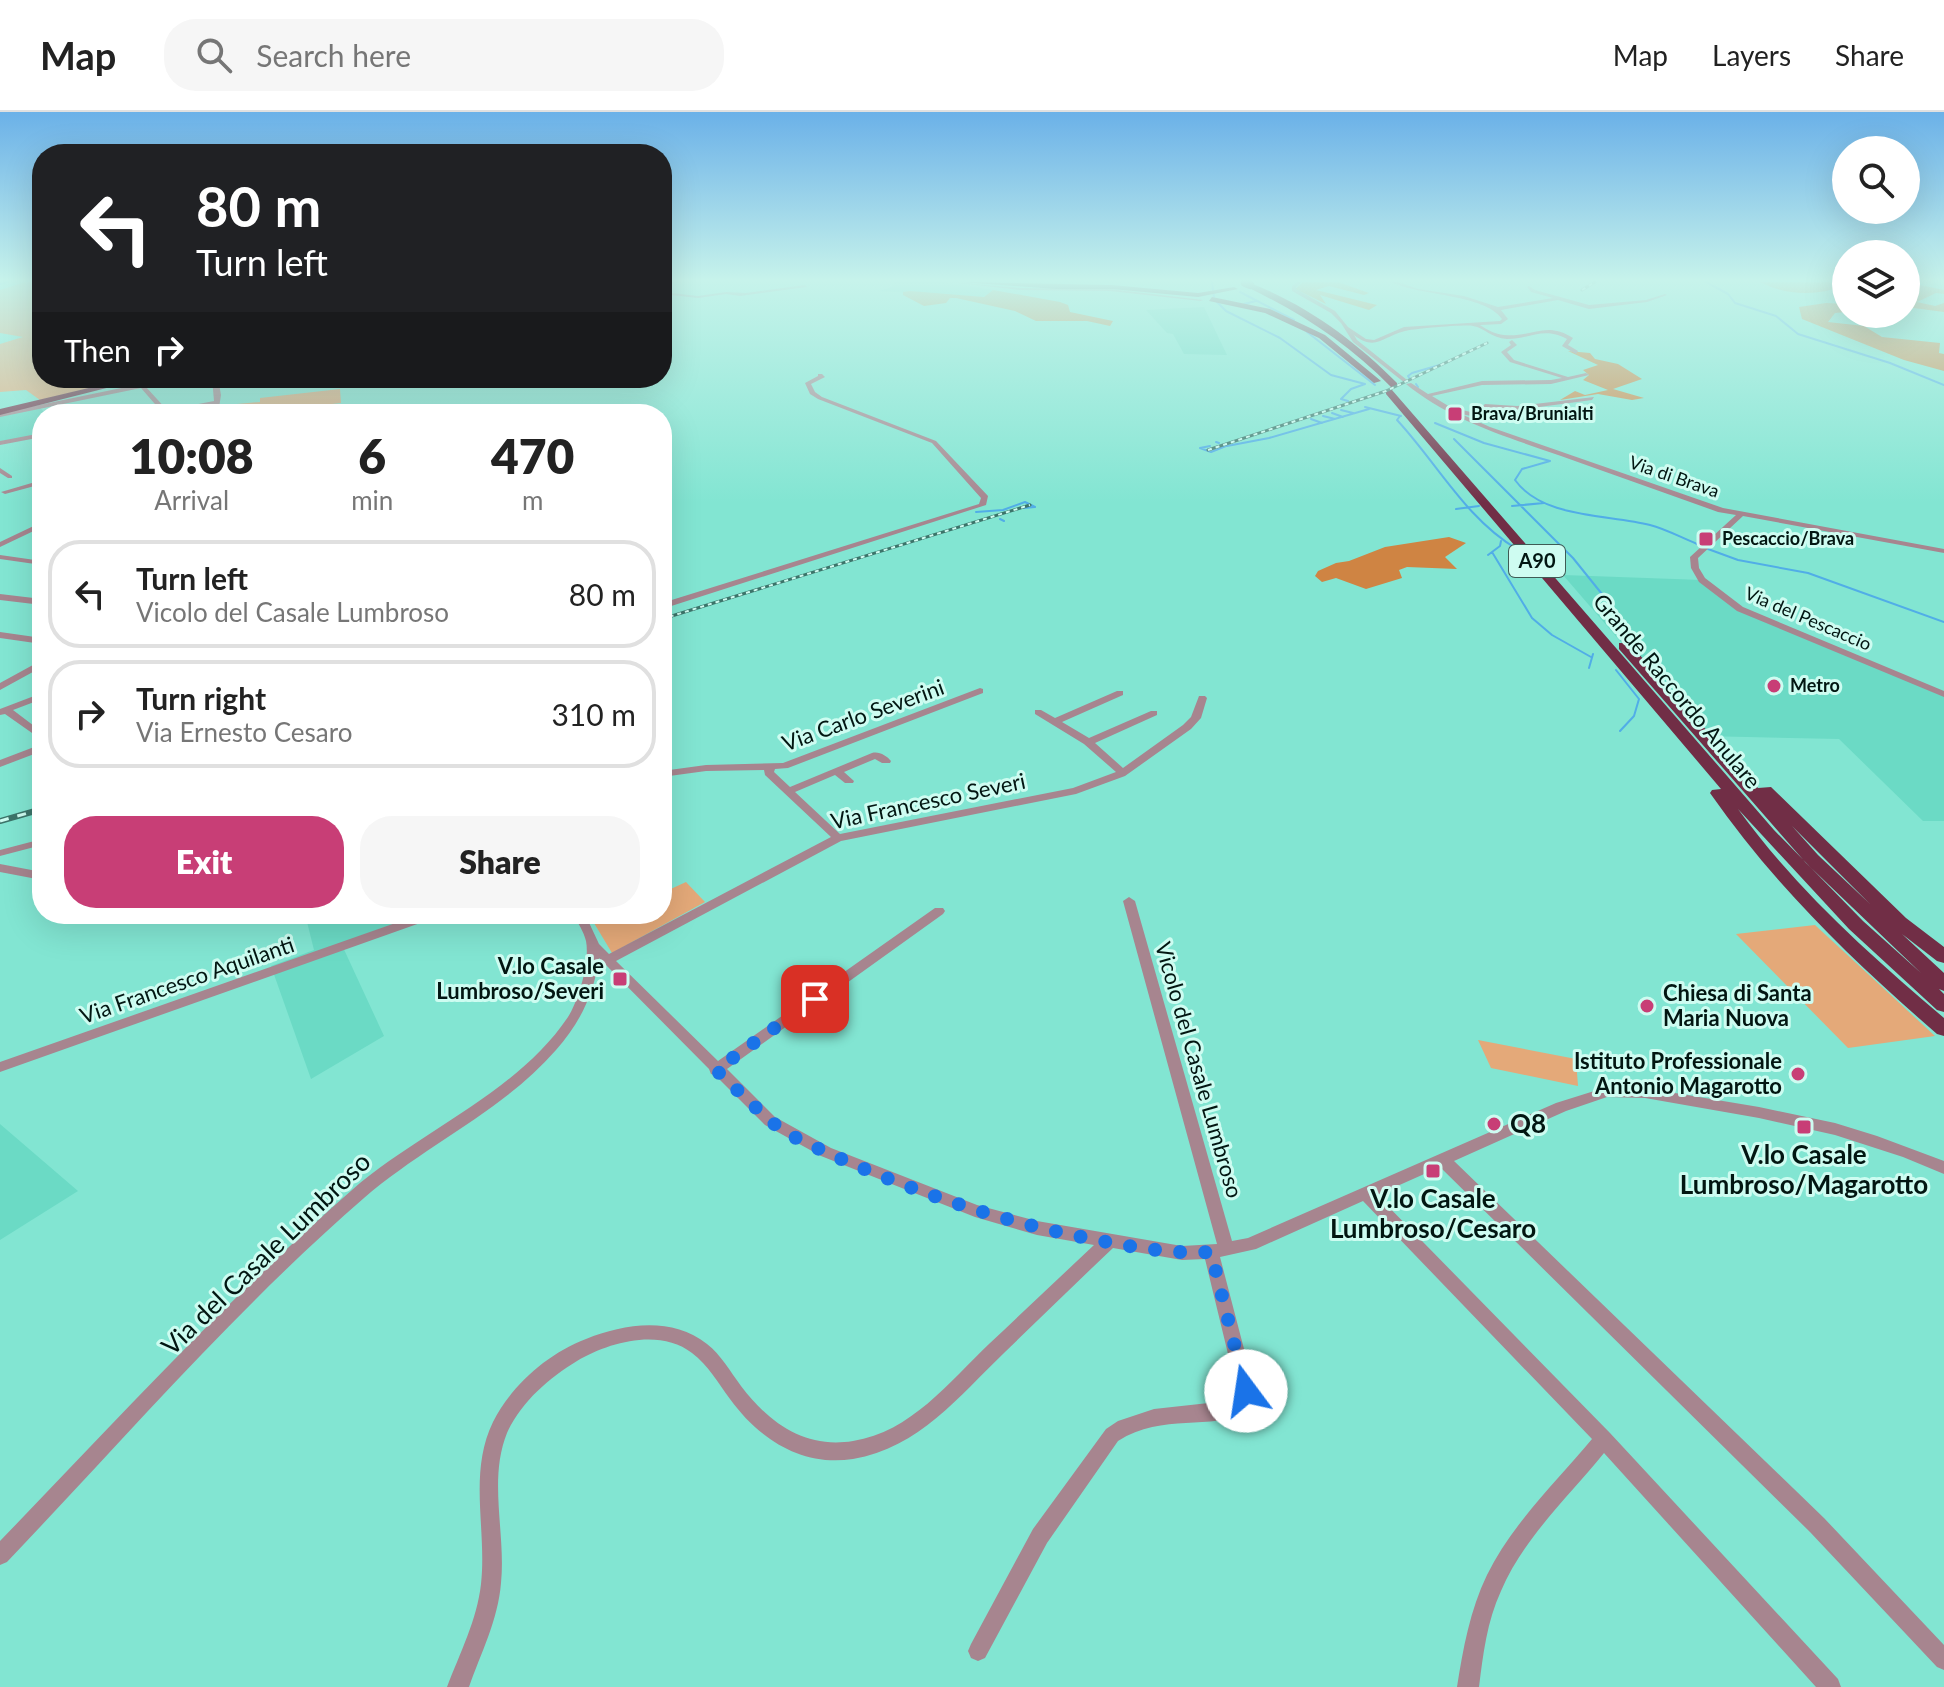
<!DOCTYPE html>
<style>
body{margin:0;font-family:Lato,sans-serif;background:#f6f6f6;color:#222;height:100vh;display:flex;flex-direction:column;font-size:30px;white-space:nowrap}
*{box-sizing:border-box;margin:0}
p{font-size:26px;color:#767676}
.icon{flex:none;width:44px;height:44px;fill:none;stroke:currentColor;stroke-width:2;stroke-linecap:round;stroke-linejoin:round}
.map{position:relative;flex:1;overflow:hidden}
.panel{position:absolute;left:32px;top:292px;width:640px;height:520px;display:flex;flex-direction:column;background:#fff;border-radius:32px;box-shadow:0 8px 32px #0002}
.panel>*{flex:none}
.top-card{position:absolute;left:32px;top:32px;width:640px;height:244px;border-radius:32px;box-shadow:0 8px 32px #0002;background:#202124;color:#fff;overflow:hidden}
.fabs{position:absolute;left:1832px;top:24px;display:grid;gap:16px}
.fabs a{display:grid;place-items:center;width:88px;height:88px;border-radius:50%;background:#fff;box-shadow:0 8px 32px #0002;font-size:40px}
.pin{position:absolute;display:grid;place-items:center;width:68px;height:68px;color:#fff;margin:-34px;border-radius:16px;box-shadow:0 4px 12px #0006}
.me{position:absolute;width:88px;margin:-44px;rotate:346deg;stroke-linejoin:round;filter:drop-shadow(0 0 6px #0008)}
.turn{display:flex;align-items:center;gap:28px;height:168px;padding:0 32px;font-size:36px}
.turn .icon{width:104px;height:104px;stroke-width:2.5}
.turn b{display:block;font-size:56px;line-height:68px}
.then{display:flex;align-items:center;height:76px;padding:0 32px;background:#0003;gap:16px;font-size:30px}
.eta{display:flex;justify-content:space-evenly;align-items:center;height:136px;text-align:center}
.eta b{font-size:48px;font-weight:800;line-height:56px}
.button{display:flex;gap:16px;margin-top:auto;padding:16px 32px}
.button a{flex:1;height:92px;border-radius:32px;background:#c83e76;color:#fff;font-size:32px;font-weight:800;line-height:92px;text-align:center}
.button a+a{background:#f6f6f6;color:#222}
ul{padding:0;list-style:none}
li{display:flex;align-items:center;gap:24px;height:108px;margin:0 16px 12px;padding:0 16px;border:4px solid #e0e0e0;border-radius:32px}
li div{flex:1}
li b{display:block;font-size:30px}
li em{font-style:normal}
header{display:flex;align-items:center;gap:48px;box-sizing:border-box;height:112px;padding:0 40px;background:#fff;border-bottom:2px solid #e0e0e0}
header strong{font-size:38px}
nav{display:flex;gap:44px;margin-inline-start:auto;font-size:28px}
.search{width:560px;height:72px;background:#f6f6f6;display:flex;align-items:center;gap:20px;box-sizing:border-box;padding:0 28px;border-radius:32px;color:#767676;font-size:30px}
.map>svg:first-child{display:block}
.built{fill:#6bdac5}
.green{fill:#e4a979}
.forest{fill:#cf8443}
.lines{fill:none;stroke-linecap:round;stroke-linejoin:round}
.stream{stroke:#51ade7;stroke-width:2}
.minor{fill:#a7858f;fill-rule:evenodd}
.highway{fill:#712e46;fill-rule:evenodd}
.rail-far1-casing{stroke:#3c746a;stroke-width:3}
.rail-casing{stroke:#3c746a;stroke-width:6}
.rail-far1{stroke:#cefcf1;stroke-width:2;stroke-dasharray:4;stroke-linecap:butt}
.rail{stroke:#cefcf1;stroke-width:3;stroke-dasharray:9;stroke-linecap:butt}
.highway-bridge{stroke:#712e46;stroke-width:8}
.route{stroke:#1a73e8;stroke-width:14;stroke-dasharray:0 25.2}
.poi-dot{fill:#c83e76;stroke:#cefcf1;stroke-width:3}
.labels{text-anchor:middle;stroke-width:6;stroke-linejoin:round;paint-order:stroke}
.far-poi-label{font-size:18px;font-weight:bold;fill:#021612;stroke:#cefcf1;text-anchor:start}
.far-street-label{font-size:18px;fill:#021612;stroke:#cefcf1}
.shield{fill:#cefcf1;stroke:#3f5b55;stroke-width:2}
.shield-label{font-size:20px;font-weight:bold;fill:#021612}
.street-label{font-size:22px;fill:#021612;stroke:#cefcf1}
.poi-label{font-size:22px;font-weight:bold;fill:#021612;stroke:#cefcf1;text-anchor:end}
.near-poi-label{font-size:26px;font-weight:bold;fill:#021612;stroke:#cefcf1}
.near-street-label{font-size:26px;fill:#021612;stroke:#cefcf1}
</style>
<header>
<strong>Map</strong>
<div class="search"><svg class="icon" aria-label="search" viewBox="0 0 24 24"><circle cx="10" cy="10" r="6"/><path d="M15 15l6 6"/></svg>Search here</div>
<nav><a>Map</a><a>Layers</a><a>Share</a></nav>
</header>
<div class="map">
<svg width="1944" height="1575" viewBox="0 0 1944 1575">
<rect width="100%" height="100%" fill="#82e5d2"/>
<path class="built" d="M894 170H942L993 178 984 185 879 179 892 175Z
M1204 195 1227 243 1184 242 1173 222 1167 221 1146 198Z
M40 295 45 302H42V322L0 330V303Z
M1563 463 1702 468 1725 488 1944 583V709H1923L1839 627 1702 624Z
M305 802H421L341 831 384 924 311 967 271 854 314 838Z
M0 1012 78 1079 0 1128Z"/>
<path class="green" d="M25 170H42V266L124 268 40 288 26 278 0 280V232L23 225 0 221V178Z
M340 277 341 291 242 302 226 300V293L260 290V286Z
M686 770 705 790 612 841 594 811 614 802H662V781Z
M1815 813 1935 924 1848 936 1736 822Z
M1478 928 1576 947 1578 974 1491 956Z"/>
<path class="forest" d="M1303 170H1338L1369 181 1364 183 1329 174 1316 178 1377 193 1369 198 1320 183 1326 192 1295 177Z
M1760 170H1846V173C1818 184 1787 184 1760 170Z
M1906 170 1944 178V182L1936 181 1917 190 1935 194 1944 191V200L1906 195Z
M993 178 1060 190 1068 193 1070 200 1113 209 1110 214 1087 209H1036L1015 199 956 186H950L946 191 924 194 903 183V180L910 179 984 185Z
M1826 191 1846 192V200L1835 201 1828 210 1864 214 1882 225 1940 231 1939 241 1944 242V259L1904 248 1802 207 1799 195Z
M1568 239 1590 241 1595 247 1618 252 1642 267 1613 277 1644 286 1632 288 1598 282 1560 288 1575 279 1585 283 1608 278 1583 268 1589 263 1583 258 1598 253Z
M1449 425 1466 431 1445 445 1457 457 1407 455 1399 458 1402 466 1366 477 1336 466 1322 470 1315 464 1318 459 1336 451 1349 449 1385 435Z"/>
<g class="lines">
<path class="stream" d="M1212 170 1214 185
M1706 170 1728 182 1735 191 1776 204 1798 222 1890 251 1944 273
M0 172 7 170
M1240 180 1294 208
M1217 190 1226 199 1280 226 1331 263 1365 272 1351 277 1341 287 1348 289
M1247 192H1244L1256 189
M1307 220 1375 273
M1410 267 1408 264 1412 261 1443 252
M1416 272 1418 275
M1365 295 1401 304
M1341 298 1353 301
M1332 301 1343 305
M1323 304 1335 307
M1400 304 1397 308C1437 351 1466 407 1517 437
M1311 307 1322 311
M1435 311 1484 331 1550 349 1522 357 1515 368C1543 407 1608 402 1650 413 1666 417 1682 426 1697 432
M1454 327 1573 446 1610 492
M1216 330 1219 331
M1210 334 1200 336 1211 340 1226 334
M1227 334 1269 326 1369 297
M1512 394 1544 391
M1456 397 1479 394
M976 400 1003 398 1025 390 1035 395 1024 396
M1000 407 1004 409
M1708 437 1738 448 1808 461 1944 510
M1492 440 1532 506 1552 523 1591 545
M1488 443 1500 434 1501 429
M1589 556 1593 542
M1616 558 1639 587 1634 604 1620 619"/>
<path class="minor" d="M674 170V171L662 173V171Z
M949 170 1020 176 1110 177 1203 188 1201 189 1110 179 1020 178Z
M1297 170H1302L1296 175V177L1335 199 1348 215 1366 227 1374 228 1404 215 1500 209 1502 207C1485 182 1420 184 1391 170H1398L1418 177 1464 184 1498 195 1553 186 1531 180 1527 175 1529 174 1535 178 1589 193 1646 188 1665 182 1667 183 1647 190 1589 197 1558 188 1501 198 1508 207 1501 212 1480 213C1487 218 1495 222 1504 223 1531 226 1546 208 1573 226L1568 233 1578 239 1576 242 1562 234 1567 227C1543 214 1531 227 1507 227 1491 226 1485 216 1473 214 1467 212 1411 217 1405 219 1383 224 1376 240 1354 223L1357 228 1407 268 1405 271 1353 230 1341 211 1331 201 1292 179V174Z
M805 173 807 175 740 184 726 182 698 186 662 182V180L698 184 726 180 746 181Z
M1512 228 1517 233 1507 240 1514 248 1568 265 1586 261 1589 263 1551 272 1482 273 1432 284 1460 301 1462 298 1475 301 1485 292 1517 294 1594 285 1592 288 1517 298 1487 296 1476 305 1461 302 1490 315 1723 396 1944 437V441L1743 404 1698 446 1699 456 1705 466 1743 495 1944 579V585L1737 499 1699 470 1691 456 1690 445 1736 403 1718 400C1666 381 1613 363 1561 344 1507 325 1450 308 1406 272L1411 271 1428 282 1482 269 1551 268 1562 266 1510 250 1501 240 1511 233 1509 230Z
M818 262H822L825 265 811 272 815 280 822 285 936 329 988 384 986 393 662 497V491L979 392 981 386 932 331 818 287 810 282 805 271 818 264Z
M170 266H182L146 275 167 298 214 289 212 266H218L221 283 218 302H212L213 293 165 302H152L161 299 141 276 0 305V301Z
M42 321V325L0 333V329Z
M0 356 12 364V366H8L0 361Z
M42 368V372L5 382 1 380Z
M42 410V415L0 435V430Z
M0 443 42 449V453L0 447Z
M0 482 42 487V493L0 488Z
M0 520 42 526V532L0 526Z
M42 548V555L0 578V571Z
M980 576 983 577V581L788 656 775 657 774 660 790 675 872 641C879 639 887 644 891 649L890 651H882L875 647 844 660 854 669 853 671H845L835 663 795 680 840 722 1073 676 1116 660 1084 632 1035 602V598H1041L1055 606 1117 579H1123V583L1062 610 1089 626 1151 599H1157V603L1095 631 1123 656 1183 613 1191 605 1199 584H1205L1207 586 1201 606 1191 617 1125 664 1076 682 841 729 616 849 718 949 935 796H943L945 799 943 802 727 957 775 1005 831 1036 977 1093 1037 1109 1182 1134 1217 1132 1123 789 1129 785 1135 789 1232 1129 1248 1126 1556 991 1607 975 1645 976 1759 995 1835 1011 1877 1024 1944 1049V1062L1903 1045 1835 1023 1759 1006 1645 986 1607 985 1566 999 1454 1049 1824 1406 1944 1533V1558L1937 1555 1810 1420 1440 1055 1377 1083 1610 1321 1838 1567 1841 1575H1816L1604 1341C1569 1384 1523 1427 1501 1479 1487 1509 1483 1543 1479 1575H1457C1463 1537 1470 1498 1487 1463 1512 1412 1556 1370 1592 1327L1363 1089 1256 1137 1220 1145 1255 1279 1250 1299C1209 1320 1164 1300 1118 1329L1047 1431 985 1546 978 1549 971 1546 968 1539 971 1532 1033 1417 1106 1317 1118 1309 1154 1297 1236 1288 1237 1279 1205 1147 1182 1148 1113 1136C1076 1171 1040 1206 1004 1241 959 1284 919 1336 853 1347 802 1355 759 1327 730 1287 718 1271 708 1253 692 1241 660 1216 609 1230 577 1249 549 1266 521 1290 507 1321 488 1368 506 1422 501 1471 498 1508 481 1541 469 1575H447C460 1541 477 1508 481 1472 487 1418 468 1361 493 1310 512 1273 547 1242 586 1227 624 1212 671 1204 707 1232 721 1243 730 1259 741 1274 769 1311 805 1337 853 1329 911 1320 949 1270 989 1232 1024 1199 1059 1166 1094 1133L1037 1123 975 1105 821 1044 765 1013 715 963 711 962 709 957 599 846C594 882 580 911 556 938 503 999 425 1033 364 1086 236 1197 124 1327 7 1450L0 1453V1429C115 1310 227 1187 352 1078 420 1019 517 981 568 905 579 888 590 849 586 829 584 820 578 811 573 802H585L599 832 609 842 831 725 765 663 764 658 706 659 662 665V659L706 653 783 651Z
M42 581V587L13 598 42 620V628L5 602 0 603V597Z
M42 632V639L0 655V648Z
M42 727V733L0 744V738Z
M0 752 42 760V768L0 760Z
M421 802H439L437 805 0 960V950Z"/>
<path class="highway" d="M962 170 1112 173 1198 181 1234 175 1238 177 1198 185 1112 177H1056Z
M1250 171C1305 192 1356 229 1397 271V275H1391C1349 232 1301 201 1247 175Z
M1212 185 1270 197 1325 223 1381 269 1374 271 1319 226 1265 201 1209 189Z
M131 266H146L0 303V297Z
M1386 278H1392L1774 718 1863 809 1921 861 1806 751 1619 537V531H1629L1758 676 1771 675 1906 806 1944 835V851L1937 849 1902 822 1944 861V879L1939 877 1944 882V900L1937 898 1849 817 1738 697C1796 777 1870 843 1944 906V924L1937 922C1853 849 1774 773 1710 681L1712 678 1721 677 1386 282ZM1792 714 1870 792 1818 743Z"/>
<g class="rail-far1-casing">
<path id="rail-far1" d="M1582 178 1595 170
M1208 338 1386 279 1487 231
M662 507 1030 393"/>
</g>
<g class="rail-casing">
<path id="rail" d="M0 709 42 697"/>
</g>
<use href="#rail-far1" class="rail-far1"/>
<use href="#rail" class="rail"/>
<path class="highway-bridge" d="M1245 171 1250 173"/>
</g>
<linearGradient id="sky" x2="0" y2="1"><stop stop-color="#6bb1e8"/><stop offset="0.43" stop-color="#c7f3eb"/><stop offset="1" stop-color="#c7f3eb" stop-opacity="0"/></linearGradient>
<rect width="1944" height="391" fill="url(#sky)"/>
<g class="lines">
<path class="route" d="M815 887 716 958 770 1009 790 1023C889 1072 994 1109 1102 1129 1138 1136 1174 1142 1211 1140L1246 1279"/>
</g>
<g class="poi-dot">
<rect x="1447" y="294" width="16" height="16" rx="4"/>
<rect x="1698" y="419" width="16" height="16" rx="4"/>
<circle cx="1774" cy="574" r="8"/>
<rect x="612" y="859" width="16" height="16" rx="4"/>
<circle cx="1647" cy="894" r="8"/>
<circle cx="1798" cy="962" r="8"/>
<circle cx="1494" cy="1012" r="8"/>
<rect x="1796" y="1007" width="16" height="16" rx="4"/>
<rect x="1425" y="1051" width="16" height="16" rx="4"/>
</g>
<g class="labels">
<g class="far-poi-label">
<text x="1471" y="308">Brava/Brunialti</text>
<text x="1722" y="433">Pescaccio/Brava</text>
<text x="1790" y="580">Metro</text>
</g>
<g class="far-street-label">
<text transform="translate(1674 365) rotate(19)" y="6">Via di Brava</text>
<text transform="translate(1808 507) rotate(23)" y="6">Via del Pescaccio</text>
</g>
<rect class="shield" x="1509" y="433" width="56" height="32" rx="6"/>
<g class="shield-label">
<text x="1537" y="456">A90</text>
</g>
<g class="street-label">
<text transform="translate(1677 579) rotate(50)" y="8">Grande Raccordo Anulare</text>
<text transform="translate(863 603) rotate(-20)" y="8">Via Carlo Severini</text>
<text transform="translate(928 689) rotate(-12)" y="8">Via Francesco Severi</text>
<text transform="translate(187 868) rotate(-19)" y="8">Via Francesco Aquilanti</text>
<text transform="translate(1199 958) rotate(74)" y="8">Vicolo del Casale Lumbroso</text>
</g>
<g class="poi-label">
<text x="604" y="862">V.lo Casale<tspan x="604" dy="25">Lumbroso/Severi</tspan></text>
<text x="1663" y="889" text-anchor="start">Chiesa di Santa<tspan x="1663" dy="25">Maria Nuova</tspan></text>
<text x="1782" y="957">Istituto Professionale<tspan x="1782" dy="25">Antonio Magarotto</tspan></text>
</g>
<g class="near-poi-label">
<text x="1510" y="1021" text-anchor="start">Q8</text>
<text x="1804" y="1052">V.lo Casale<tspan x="1804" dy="30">Lumbroso/Magarotto</tspan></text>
<text x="1433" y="1096">V.lo Casale<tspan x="1433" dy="30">Lumbroso/Cesaro</tspan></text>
</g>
<g class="near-street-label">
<text transform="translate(266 1142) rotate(-44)" y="9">Via del Casale Lumbroso</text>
</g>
</g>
</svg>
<div class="fabs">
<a><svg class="icon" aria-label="search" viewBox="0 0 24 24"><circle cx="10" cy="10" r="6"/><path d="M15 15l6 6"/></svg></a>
<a><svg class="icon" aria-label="layers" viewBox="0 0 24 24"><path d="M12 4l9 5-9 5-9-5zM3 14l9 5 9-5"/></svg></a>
</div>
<div class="pin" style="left:815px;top:887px;background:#d93025"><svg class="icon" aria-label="arrive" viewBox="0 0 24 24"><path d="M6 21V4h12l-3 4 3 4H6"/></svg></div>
<svg class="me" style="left:1246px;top:1279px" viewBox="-20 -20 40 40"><circle r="19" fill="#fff"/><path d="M0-13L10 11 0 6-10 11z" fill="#1a73e8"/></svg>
<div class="top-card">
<div class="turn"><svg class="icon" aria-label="left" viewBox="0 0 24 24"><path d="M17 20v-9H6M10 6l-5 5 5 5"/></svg><div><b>80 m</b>Turn left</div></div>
<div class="then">Then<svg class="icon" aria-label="right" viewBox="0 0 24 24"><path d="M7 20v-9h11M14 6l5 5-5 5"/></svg></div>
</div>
<section class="panel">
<div class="eta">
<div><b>10:08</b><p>Arrival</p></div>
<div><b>6</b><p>min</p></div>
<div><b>470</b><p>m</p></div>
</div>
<ul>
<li><svg class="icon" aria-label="left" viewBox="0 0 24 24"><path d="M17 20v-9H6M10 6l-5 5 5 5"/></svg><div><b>Turn left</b><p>Vicolo del Casale Lumbroso</p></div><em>80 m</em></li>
<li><svg class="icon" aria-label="right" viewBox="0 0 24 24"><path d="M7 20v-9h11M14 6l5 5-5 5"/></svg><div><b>Turn right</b><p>Via Ernesto Cesaro</p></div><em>310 m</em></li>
</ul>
<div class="button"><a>Exit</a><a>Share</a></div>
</section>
</div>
